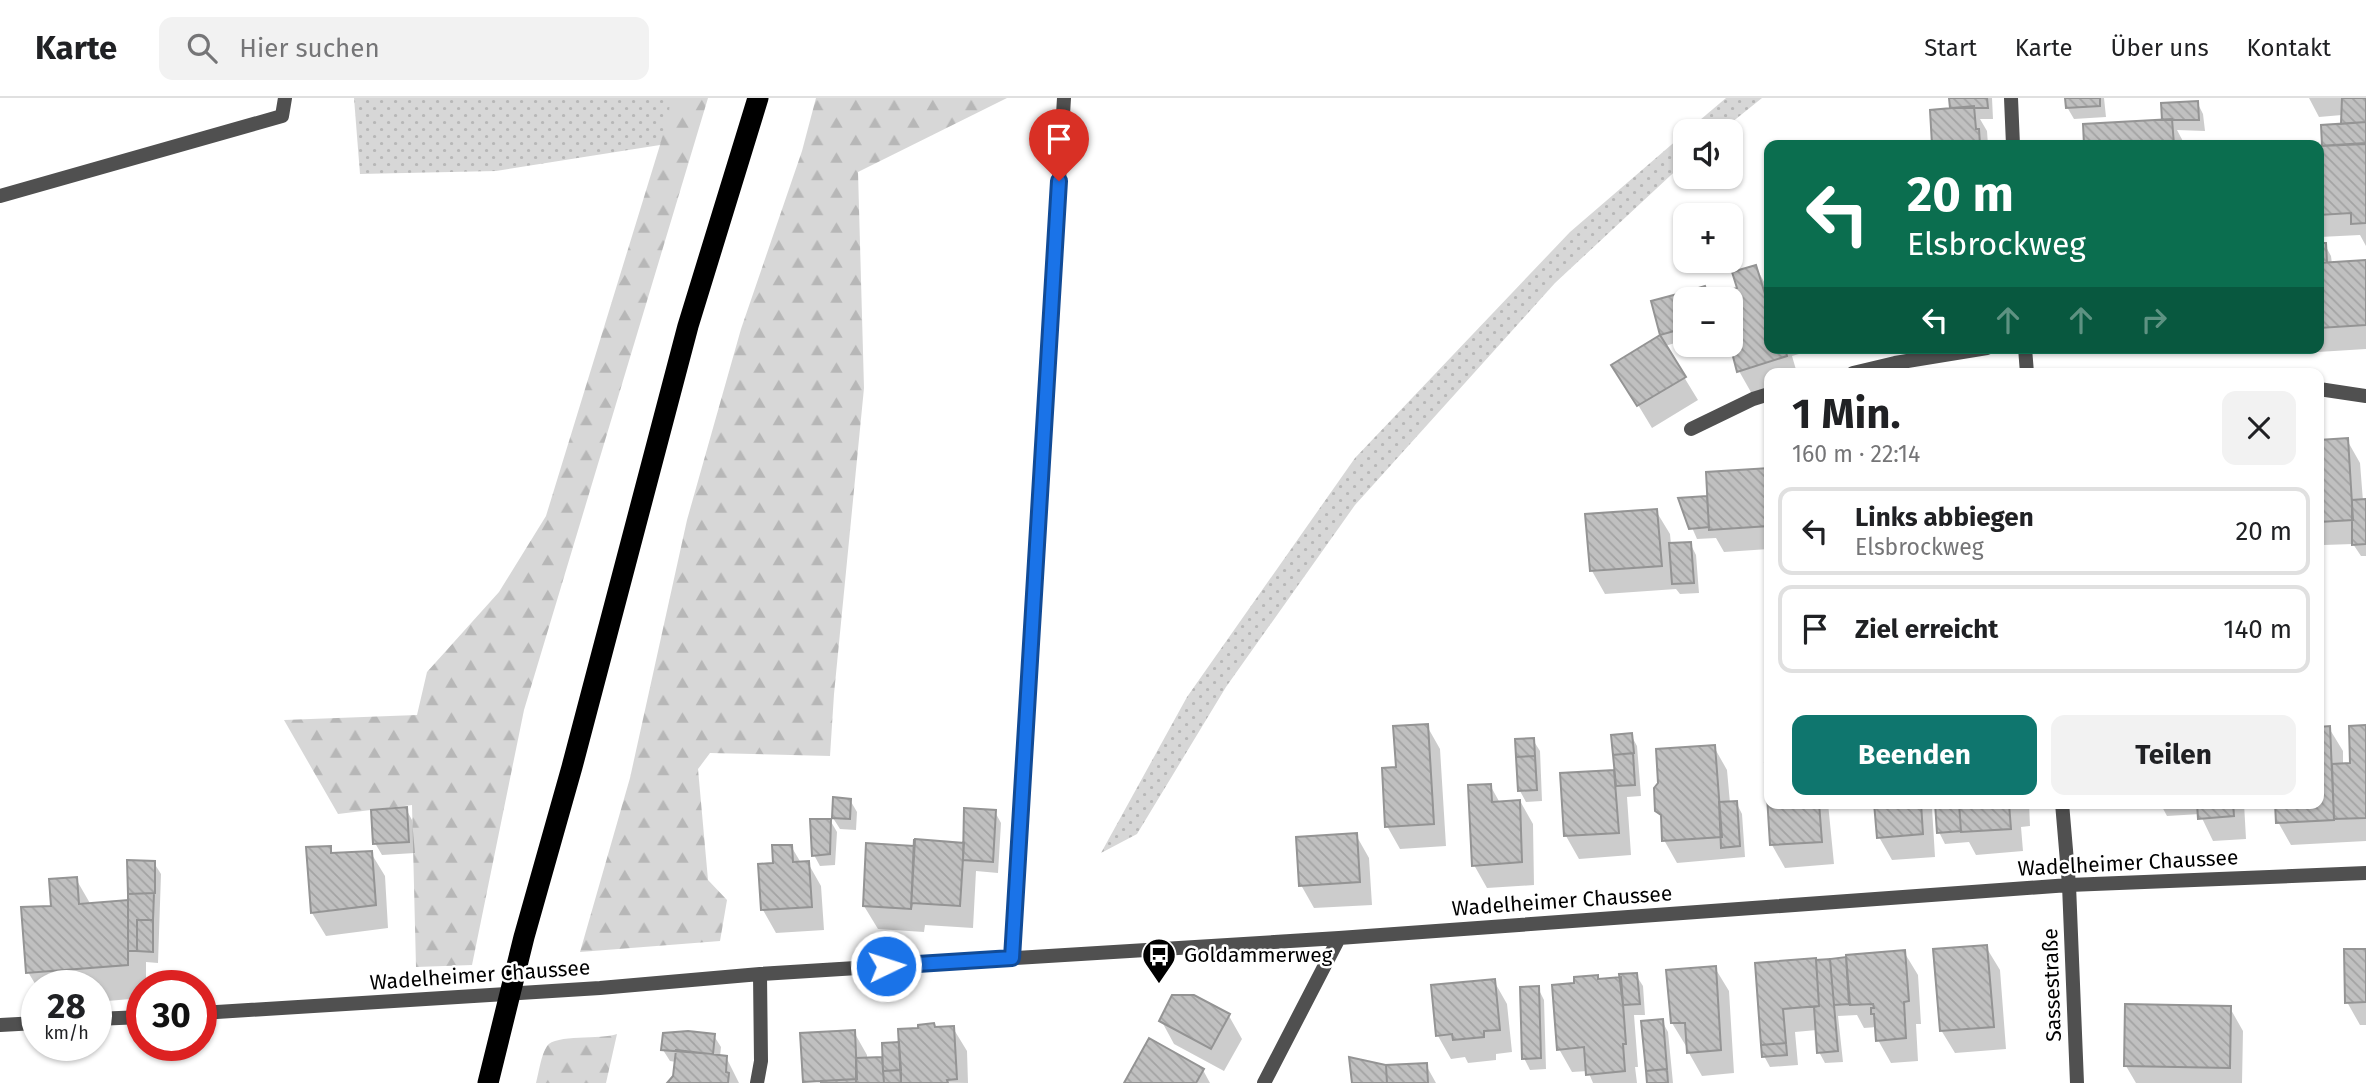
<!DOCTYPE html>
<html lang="de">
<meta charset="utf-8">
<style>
body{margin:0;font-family:"Fira Sans",sans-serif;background:#f2f2f2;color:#202124;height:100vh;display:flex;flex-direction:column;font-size:26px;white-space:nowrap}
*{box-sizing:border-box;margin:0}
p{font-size:23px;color:#757577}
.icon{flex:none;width:38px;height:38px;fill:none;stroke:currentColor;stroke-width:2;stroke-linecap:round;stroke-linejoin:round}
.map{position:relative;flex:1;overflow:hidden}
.panel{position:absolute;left:1764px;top:270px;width:560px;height:441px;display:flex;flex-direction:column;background:#fff;border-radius:14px;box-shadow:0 2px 5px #0004}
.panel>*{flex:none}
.top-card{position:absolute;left:1764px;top:42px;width:560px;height:214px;border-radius:14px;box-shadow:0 2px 5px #0004;background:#0b6e4f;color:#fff;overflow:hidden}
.controls{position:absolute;left:1673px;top:21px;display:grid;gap:14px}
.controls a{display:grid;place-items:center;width:70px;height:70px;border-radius:14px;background:#fff;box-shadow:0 2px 5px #0004;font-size:35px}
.speed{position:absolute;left:21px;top:872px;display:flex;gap:14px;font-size:35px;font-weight:700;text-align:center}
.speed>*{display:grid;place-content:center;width:91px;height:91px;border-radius:50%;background:#fff;box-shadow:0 2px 5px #0004;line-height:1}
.speed small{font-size:18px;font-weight:400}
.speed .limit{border:10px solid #d22;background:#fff;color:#111}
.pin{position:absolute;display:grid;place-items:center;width:60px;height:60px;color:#fff;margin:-72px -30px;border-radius:50% 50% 50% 0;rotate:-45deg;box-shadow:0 0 7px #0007}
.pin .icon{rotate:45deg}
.me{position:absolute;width:77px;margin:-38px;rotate:86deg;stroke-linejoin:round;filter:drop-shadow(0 0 5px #0008)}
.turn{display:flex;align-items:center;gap:24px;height:147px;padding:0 28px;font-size:32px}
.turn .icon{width:91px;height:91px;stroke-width:2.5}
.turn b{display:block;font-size:49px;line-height:60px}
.lanes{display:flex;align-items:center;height:66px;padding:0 28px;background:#0003;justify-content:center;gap:35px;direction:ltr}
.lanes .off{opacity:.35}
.round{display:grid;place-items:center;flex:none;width:74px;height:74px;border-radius:14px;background:#f2f2f2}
.headline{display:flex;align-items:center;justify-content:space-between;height:119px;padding:0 28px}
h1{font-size:42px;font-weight:700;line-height:52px}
.button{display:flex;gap:14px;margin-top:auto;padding:14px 28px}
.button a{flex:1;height:80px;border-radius:14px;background:#0f766e;color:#fff;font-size:28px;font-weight:700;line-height:80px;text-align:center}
.button a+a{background:#f2f2f2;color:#202124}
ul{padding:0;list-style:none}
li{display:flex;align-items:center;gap:21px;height:88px;margin:0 14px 10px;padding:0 14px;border:4px solid #e0e0e0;border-radius:14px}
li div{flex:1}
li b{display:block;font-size:26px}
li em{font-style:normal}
header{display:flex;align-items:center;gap:42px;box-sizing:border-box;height:98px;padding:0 35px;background:#fff;border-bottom:2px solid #e0e0e0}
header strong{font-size:33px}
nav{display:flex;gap:38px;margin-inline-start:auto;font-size:24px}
.search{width:490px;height:63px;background:#f2f2f2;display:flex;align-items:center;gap:18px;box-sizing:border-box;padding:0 24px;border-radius:14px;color:#757577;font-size:26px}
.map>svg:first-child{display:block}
.green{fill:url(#green-dots)}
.forest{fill:url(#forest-firs)}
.shadow{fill:#0003}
.building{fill:url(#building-back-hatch);stroke:#949494;stroke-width:2}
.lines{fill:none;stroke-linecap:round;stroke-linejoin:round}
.lane{stroke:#505050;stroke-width:14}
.street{stroke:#505050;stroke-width:14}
.highway{stroke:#000;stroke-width:21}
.route-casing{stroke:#114b97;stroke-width:18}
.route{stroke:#1a73e8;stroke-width:12}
.labels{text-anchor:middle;stroke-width:5;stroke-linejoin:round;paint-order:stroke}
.street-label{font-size:21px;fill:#000;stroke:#fff}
.poi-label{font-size:21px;fill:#000;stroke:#fff;text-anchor:start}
</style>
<header>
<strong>Karte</strong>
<div class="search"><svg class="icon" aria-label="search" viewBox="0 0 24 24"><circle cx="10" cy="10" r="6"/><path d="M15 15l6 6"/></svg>Hier suchen</div>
<nav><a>Start</a><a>Karte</a><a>Über uns</a><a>Kontakt</a></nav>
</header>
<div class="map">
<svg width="2366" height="985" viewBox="0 0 2366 985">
<defs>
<pattern id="green-dots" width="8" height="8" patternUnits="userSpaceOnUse" patternTransform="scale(1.75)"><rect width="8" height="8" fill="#d7d7d7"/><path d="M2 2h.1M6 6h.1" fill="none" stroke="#b7b7b7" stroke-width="1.8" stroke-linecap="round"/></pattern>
<pattern id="forest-firs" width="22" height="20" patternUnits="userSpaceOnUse" patternTransform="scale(1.75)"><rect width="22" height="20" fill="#d7d7d7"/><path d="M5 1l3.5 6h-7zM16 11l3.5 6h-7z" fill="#b7b7b7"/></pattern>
<pattern id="building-back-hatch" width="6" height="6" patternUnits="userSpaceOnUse" patternTransform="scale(1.75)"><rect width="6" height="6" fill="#c0c0c0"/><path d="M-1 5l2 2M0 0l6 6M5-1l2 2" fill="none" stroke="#a3a3a3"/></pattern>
</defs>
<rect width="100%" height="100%" fill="#fff"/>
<path class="green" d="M354 0H675L660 47 496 73 360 76Z
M1726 0H1762L1721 33H1687Z
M1685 35V64L1555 185 1355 407 1226 589 1137 736 1101 755 1187 599 1355 360 1570 134Z"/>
<path class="forest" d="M672 0H708L524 612 472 867 416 869 412 707 338 716 284 622 417 617 427 574 499 494 546 418 660 47Z
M816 0H1007L858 74 864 290 834 596 830 658 710 655 698 671 708 782 727 802 720 843 580 854 630 680 687 422 741 231 802 53Z
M617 936 606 985H536C539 974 541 957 547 948 555 936 601 942 617 936Z"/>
<path class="shadow" d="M1951 0H1992L1993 21H1980L1987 33 1988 47H1934L1932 13 1953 12Z
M2067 0H2104L2106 19 2074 21 2067 9Z
M2309 0H2366V148L2360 137 2320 139 2319 137V50H2325L2342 27V17L2319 19Z
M2197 4 2203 16 2205 33 2177 32 2185 47H2086L2085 28 2165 23Z
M2319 147H2325L2331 158 2332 166 2366 164V251L2302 255 2299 250H2319V204H2321Z
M1756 169 1769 193V250H1805L1806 254 1792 258 1797 275H1769V291L1752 296 1739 273 1731 243V201H1719L1718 197 1739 191Z
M1704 190 1710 201H1685V242L1665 248 1698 302 1652 330 1614 267 1662 237 1653 204Z
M2347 342 2360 365 2363 403H2366V458H2361L2353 446 2324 447 2319 437V343Z
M1769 372V451L1724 454 1716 440 1697 441 1680 402 1709 399 1708 376Z
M1656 413 1670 436 1671 447 1690 445 1696 457 1699 495 1680 496 1676 491 1605 496 1592 473Z
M1427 628 1440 651 1446 748 1400 751 1387 728 1398 670Z
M2366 629V743L2291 747 2278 724 2319 705V630H2329L2343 653V667H2352Z
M1631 637 1637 648 1641 698 1627 699 1631 757 1579 761 1566 738 1562 677 1616 673Z
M1533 642 1540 653 1542 703 1526 704 1520 693Z
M1714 649 1727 672 1730 705 1736 704 1742 716 1745 759 1677 765 1664 742 1663 722 1657 712Z
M1769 666V705H1828L1834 766 1785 770 1772 747 1767 667Z
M1490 687 1500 705 1520 703 1533 726 1534 787 1487 790 1474 767Z
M850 702 857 714 856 732 840 731 833 720Z
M1876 705H1929L1932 710 1935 759 1892 762 1879 739Z
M1937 705H2029L2030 728 2021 729 2023 753 1976 757 1969 744 1945 746 1939 734Z
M2160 705H2244L2246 741 2213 743 2200 716 2167 718Z
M406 711 412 722 415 755 382 757 375 745Z
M995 714 1001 725 998 775 976 773 973 830 925 827 924 834 878 831 864 808 868 747 915 750 966 746Z
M830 722 837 734 835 767 820 768 814 757Z
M1356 737 1369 760 1372 807 1314 810 1301 787Z
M791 748 801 765H808L821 788 824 832 776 835 763 812 775 767Z
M330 750 334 757 371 755 385 778 388 830 326 838 312 815 308 751Z
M154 765 161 776 158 865 146 864V887H142V900L96 904V887L37 889 28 874 53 810 76 781 91 807 129 804Z
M1986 849 2000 872 2006 951 1955 955 1941 932Z
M2366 853V927H2360L2347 904Z
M1904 854 1918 877 1921 926H1916L1918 963 1891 965 1878 942 1877 929 1864 930 1857 917 1838 918 1843 964 1825 965 1819 954 1817 932 1795 934 1798 967 1770 969 1764 958 1757 867 1848 861Z
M1715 870 1729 893 1734 975 1702 978 1689 955 1688 948H1686L1672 925Z
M1636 877 1643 888 1645 917H1634L1638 969H1635L1637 985H1593L1588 973 1572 974 1559 951 1599 883Z
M1494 883 1507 906 1512 954 1496 956V962L1468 965 1465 959 1451 961 1438 938Z
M1538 890 1544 902 1546 971 1530 972 1524 960Z
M2230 910 2243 933 2242 985H2136L2126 968Z
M1229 918 1242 941 1224 973 1174 946 1161 922Z
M1662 923 1668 934 1673 985H1648Z
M935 930H953L967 953 968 985 805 983 854 934 867 957V961L884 960 901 945Z
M714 938 721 949 720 959H726L739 985H669L675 979 676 964 670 963 663 952Z
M1426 967 1436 985H1354L1386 969Z
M1203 972 1210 985H1126Z"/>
<path class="building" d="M1949 0H1987L1988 10H1950Z
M2065 0H2100V8L2066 10Z
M2342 0H2366V24L2341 26Z
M2198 3 2199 22H2162L2161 5Z
M1974 8 1976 31H1979L1980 47H1922H1932L1930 12Z
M2172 21 2174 47H2084L2083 26Z
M2366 24V46L2322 48 2321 27Z
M2366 45V125L2351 126V115L2319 117V48Z
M2319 145H2326L2327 165H2319Z
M2366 162V227L2319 230V165Z
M1756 167 1769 209V250H1785L1787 258 1737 274 1730 247 1731 201H1718L1716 196 1737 190 1732 174Z
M1705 188 1709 201H1687L1685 194Z
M1685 194 1687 201H1685V230L1660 237 1651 203Z
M1660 237 1686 279 1637 308 1611 267Z
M2348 340 2353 422 2319 424V342Z
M1769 370V428L1709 432 1706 374Z
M1707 398 1709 429 1689 431 1678 400Z
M2366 401V446L2352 447V402Z
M1657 411 1662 468 1590 473 1585 416Z
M1691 444 1694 485 1672 486 1669 445Z
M1428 626 1434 726 1385 729 1382 670 1396 669 1393 628Z
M2366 627V720L2334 721 2332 666 2350 665 2349 628Z
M2330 628 2334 722 2276 725 2275 705H2319V629Z
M1632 635 1634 655 1613 657 1611 637Z
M1534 640 1535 658 1516 659 1515 641Z
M1715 647 1722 739 1662 743 1661 717 1655 713 1654 690 1658 685 1656 651Z
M1633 655 1635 687 1616 688 1613 657Z
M1535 658 1537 692 1518 693 1516 659Z
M1765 665H1769V705H1819L1822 744 1770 747Z
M1614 672 1619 735 1564 738 1560 675Z
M1491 686 1492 704 1520 702 1522 764 1472 768 1468 687Z
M833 699 851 701 850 721 832 720Z
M1737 703 1740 748 1721 750 1719 704Z
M1874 705H1921L1923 736 1877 740Z
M1935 705H1959L1961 733 1937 735Z
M1959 705H2014L2009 706 2011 731 1961 734Z
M2197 705H2233L2234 718 2198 721Z
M407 709 409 744 373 746 371 712Z
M964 710 996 712 993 764 963 762Z
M810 721H831L830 756 812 758Z
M1357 735 1360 784 1299 788 1296 739Z
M914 741 911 811 863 808 866 745 914 748Z
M915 741 964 745 960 808 912 805 911 811Z
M772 747H792L793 764 809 763 812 809 761 812 758 766 773 765Z
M331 748V755L372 753 376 807 311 815 306 749Z
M127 762 155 763V795L128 796Z
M77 779 79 806 128 802V867L26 875 21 809 51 808 49 781Z
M154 795 153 822H137V853H128V796Z
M137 822H153V854L137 853Z
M1987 847 1994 929 1940 933 1933 851Z
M2344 851H2366V904L2345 905Z
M1905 852 1909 903 1904 904 1906 940 1876 943 1874 916H1871V910H1874L1873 906 1850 907 1846 857Z
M1846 859 1849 906 1834 907 1830 861Z
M1816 860 1819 908 1783 911 1786 945 1761 947 1755 865Z
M1830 861 1838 953 1817 955 1814 909 1819 908 1816 862Z
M1716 868 1721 952 1687 955 1685 925H1671L1666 872Z
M1637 875 1640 906 1623 907 1619 876Z
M1598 877V881L1621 879 1626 946H1623L1625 973 1586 977 1584 949 1557 952 1552 887 1574 885V879Z
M1495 881 1500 932 1484 933V939L1453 942 1452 936 1436 938 1431 887Z
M1539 888 1541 960 1522 961 1520 889Z
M1172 897H1194L1230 916 1211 951 1159 923Z
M2125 906 2231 908 2230 970 2124 968Z
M1663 921 1667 971 1646 973 1641 923Z
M934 925 935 929 954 928 957 981 947 982 948 985H901L898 931 918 930V927Z
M855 932 857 981 803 984 800 935Z
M688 933 715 936 713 956 661 952 663 935Z
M1149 940 1204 971 1196 985H1124Z
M899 944 901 972 883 973 882 945Z
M1786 945 1787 957 1762 959 1761 947Z
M676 952 727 958 726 974 729 975 728 985H667L673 978Z
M882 959 884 985H856V960Z
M1349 959 1386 967 1387 985H1352Z
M1427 965 1428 985H1387L1386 967Z
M1667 971 1668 985H1647L1646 973Z
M901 972V985H884L883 973Z
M856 981V985H821V983Z"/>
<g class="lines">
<path class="lane" d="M0 98 282 18 285 0"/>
<path class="street" d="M2011 0 2013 47
M2025 250 2027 275
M1853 275 1895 265 1987 250
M2319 291 2366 298
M1691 331 1753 301 1769 296
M2062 705 2069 787 2077 985
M1012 860 1064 0
M201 915 600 890 760 876 1339 840 2069 787 2366 775
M96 921 142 919
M0 927 37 925
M757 985 761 963 760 876
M1264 985 1339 840"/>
<path class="highway" d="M488 985 524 839 572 669 688 228 758 0"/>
</g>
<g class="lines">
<g class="route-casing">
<path id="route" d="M886 868 1012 860 1059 83"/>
</g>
<use href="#route" class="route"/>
</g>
<defs>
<g id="bus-pin" transform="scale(1.75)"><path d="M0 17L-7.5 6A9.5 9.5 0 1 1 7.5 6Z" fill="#000" stroke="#fff"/><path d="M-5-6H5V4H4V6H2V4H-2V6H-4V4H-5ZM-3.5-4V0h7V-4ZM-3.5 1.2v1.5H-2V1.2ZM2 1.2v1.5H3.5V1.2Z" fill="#fff"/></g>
</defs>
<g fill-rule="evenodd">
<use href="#bus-pin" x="1159" y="857"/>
</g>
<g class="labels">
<g class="street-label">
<text transform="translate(2128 765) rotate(-3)" y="7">Wadelheimer Chaussee</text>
<text transform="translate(1562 803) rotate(-4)" y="7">Wadelheimer Chaussee</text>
<text transform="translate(480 877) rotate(-4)" y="7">Wadelheimer Chaussee</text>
<text transform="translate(2052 887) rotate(-92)" y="7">Sassestraße</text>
</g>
<g class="poi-label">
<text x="1184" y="864">Goldammerweg</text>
</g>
</g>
</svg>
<div class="controls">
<a><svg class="icon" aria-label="sound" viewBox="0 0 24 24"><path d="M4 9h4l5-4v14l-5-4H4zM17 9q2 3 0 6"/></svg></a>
<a>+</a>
<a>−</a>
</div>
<div class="speed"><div>28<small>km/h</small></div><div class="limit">30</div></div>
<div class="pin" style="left:1059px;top:83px;background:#d93025"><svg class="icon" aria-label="arrive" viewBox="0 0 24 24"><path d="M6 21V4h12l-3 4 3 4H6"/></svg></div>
<svg class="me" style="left:886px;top:868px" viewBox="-20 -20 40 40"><circle r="17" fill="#1a73e8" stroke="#fff" stroke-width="3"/><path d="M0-11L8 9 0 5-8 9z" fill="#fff"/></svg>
<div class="top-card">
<div class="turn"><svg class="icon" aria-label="left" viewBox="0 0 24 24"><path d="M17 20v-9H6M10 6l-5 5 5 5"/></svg><div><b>20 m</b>Elsbrockweg</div></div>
<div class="lanes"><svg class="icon" aria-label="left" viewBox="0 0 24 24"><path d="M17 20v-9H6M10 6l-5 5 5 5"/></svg><svg class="icon off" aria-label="ahead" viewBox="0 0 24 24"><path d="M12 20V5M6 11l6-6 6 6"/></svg><svg class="icon off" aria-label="ahead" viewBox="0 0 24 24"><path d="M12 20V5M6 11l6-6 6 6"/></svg><svg class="icon off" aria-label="right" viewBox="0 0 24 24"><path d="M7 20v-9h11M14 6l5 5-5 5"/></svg></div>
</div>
<section class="panel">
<div class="headline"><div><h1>1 Min.</h1><p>160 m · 22:14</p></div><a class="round"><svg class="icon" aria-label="close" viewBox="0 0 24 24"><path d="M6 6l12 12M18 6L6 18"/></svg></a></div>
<ul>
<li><svg class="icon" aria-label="left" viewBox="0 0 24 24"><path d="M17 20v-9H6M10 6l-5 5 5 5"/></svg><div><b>Links abbiegen</b><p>Elsbrockweg</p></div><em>20 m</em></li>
<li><svg class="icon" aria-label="arrive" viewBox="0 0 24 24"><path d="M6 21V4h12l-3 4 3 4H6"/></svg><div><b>Ziel erreicht</b></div><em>140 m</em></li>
</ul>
<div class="button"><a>Beenden</a><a>Teilen</a></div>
</section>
</div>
